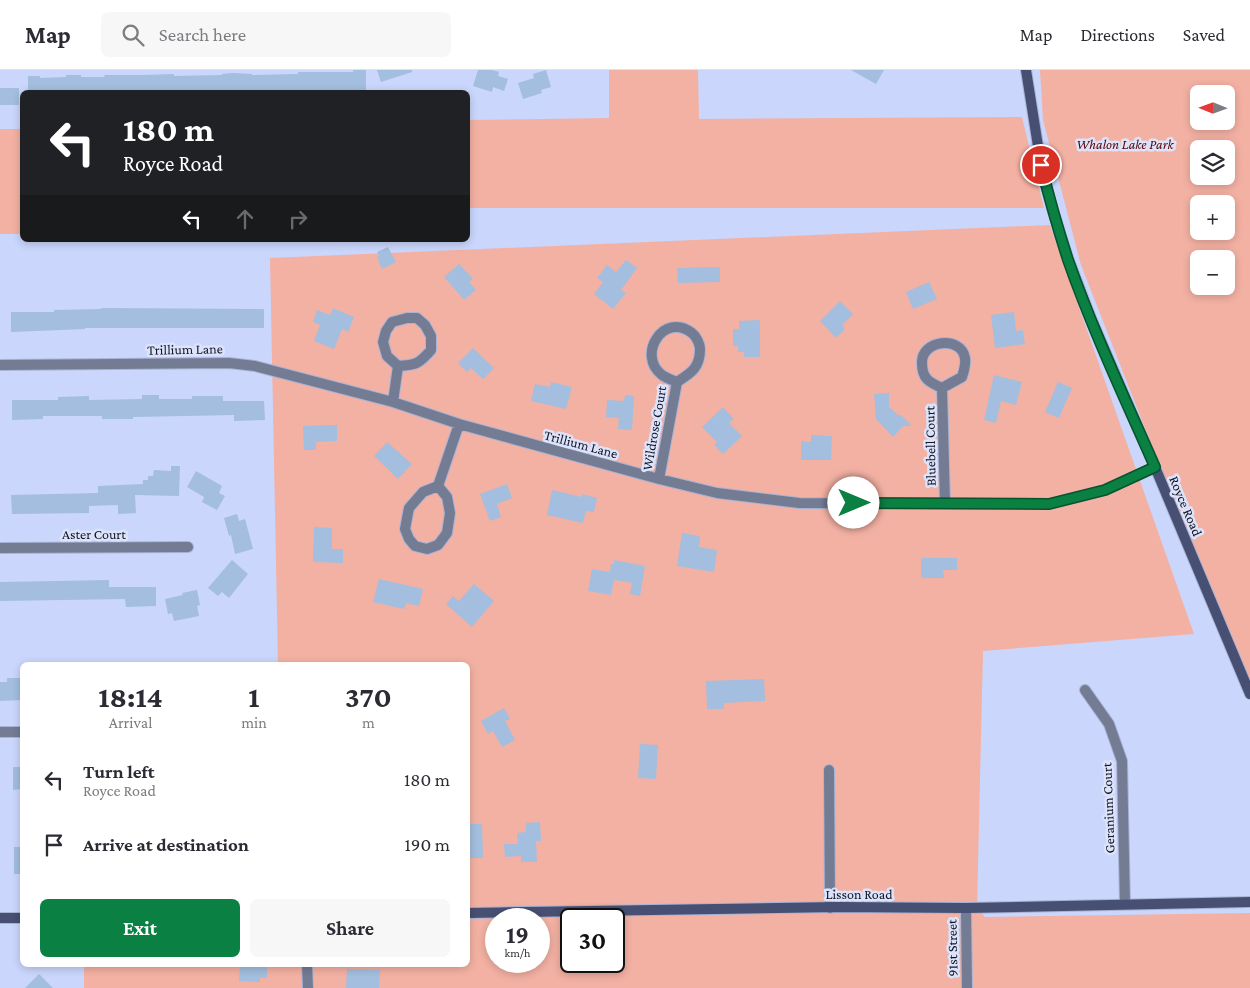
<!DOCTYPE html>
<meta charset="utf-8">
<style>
body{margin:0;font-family:"Crimson Pro",serif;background:#f7f7f7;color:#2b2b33;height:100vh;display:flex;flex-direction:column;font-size:19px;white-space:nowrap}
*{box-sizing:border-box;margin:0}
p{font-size:16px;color:#7c7c81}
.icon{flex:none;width:28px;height:28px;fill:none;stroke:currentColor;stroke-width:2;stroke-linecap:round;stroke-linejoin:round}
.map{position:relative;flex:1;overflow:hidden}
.panel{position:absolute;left:20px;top:592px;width:450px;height:305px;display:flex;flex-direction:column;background:#fff;border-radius:8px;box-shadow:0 2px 8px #0003}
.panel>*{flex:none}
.guide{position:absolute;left:20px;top:20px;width:450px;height:152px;border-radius:8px;box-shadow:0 2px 8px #0003;background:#202124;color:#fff;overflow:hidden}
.needle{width:32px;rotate:271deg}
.tools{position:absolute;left:1190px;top:15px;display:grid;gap:10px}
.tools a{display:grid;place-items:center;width:45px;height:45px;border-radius:8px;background:#fff;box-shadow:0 2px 8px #0003;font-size:25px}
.speed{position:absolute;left:485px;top:838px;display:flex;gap:10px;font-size:25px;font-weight:700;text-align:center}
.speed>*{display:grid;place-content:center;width:65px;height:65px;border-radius:50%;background:#fff;box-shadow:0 2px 8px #0003;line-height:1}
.speed small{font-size:12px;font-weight:400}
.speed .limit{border:2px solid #111;border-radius:8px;background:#fff;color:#111}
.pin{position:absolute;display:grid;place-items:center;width:42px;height:42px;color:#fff;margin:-21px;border:2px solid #fff;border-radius:50%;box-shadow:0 1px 5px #0007}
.me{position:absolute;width:55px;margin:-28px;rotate:90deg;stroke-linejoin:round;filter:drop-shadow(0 0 4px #0008)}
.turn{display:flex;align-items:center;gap:18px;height:105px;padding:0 20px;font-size:22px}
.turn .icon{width:65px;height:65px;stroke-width:2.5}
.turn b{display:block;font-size:35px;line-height:42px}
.lanes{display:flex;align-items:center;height:48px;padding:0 20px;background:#0003;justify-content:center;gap:25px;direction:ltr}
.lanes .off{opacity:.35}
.eta{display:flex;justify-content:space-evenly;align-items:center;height:85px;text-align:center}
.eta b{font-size:30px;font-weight:700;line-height:35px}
.cta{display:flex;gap:10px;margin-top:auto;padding:10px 20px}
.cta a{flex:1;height:58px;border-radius:8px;background:#0b8043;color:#fff;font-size:20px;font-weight:700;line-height:58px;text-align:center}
.cta a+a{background:#f7f7f7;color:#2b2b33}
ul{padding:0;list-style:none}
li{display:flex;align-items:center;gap:15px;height:65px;padding:0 20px}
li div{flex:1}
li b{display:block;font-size:19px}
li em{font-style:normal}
header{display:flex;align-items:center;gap:30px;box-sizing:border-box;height:70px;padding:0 25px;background:#fff;border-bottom:1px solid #e1e1e2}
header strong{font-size:24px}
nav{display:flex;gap:28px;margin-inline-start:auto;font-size:18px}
.search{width:350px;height:45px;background:#f7f7f7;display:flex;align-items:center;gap:12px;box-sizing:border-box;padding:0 18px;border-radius:8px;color:#7c7c81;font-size:19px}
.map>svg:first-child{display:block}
.green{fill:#f3b1a3;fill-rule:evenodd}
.building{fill:#a3bede}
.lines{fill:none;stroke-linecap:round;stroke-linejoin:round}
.street-casing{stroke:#a9b3d5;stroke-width:12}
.secondary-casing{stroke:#a9b3d5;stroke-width:12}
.street{stroke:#747c94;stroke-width:10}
.secondary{stroke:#475073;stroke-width:10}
.route-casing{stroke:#07532c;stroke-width:12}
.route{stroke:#0b8043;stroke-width:9}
.labels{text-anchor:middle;stroke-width:5;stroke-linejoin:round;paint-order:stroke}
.park-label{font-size:14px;font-style:italic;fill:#590500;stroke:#dce3fb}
.street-label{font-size:14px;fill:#111421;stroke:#dce3fb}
</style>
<header>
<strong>Map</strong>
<div class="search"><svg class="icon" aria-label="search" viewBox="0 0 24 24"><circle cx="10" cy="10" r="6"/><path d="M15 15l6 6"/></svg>Search here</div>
<nav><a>Map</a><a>Directions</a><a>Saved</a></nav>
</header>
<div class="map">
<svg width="1250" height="918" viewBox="0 0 1250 918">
<rect width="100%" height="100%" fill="#cad6fc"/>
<path class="green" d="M609 0H698L699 49 1022 47 1044 138H468V50L609 48Z
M1040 0H1250V626L1081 195 1043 50ZM1199 24H1226V51H1199ZM1199 79H1226V106H1199ZM1199 134H1226V161H1199ZM1199 189H1226V216H1199Z
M0 59H22V164H0Z
M1050 155 1194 564 983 581 977 838 985 847 1250 843V918H84V895H468V595H278L270 188ZM496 849H539V891H496ZM571 849H614V891H571Z"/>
<path class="building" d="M353 0H366V21H292V22H28V6H40V8L66 7V5H81V7H105L104 5H144L174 4V6L222 5V4L233 3 252 4V5L298 4V2H353Z
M377 0H412V2L381 12Z
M478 0H492L499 2 498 6 508 9 504 21 493 17 492 22 473 16Z
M546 0 551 17 541 20 542 23 523 29 518 13 534 8 533 4Z
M851 0H884L876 14Z
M0 18H19V35H0Z
M388 177 396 192 382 199 377 187 379 186 377 182Z
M626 190 637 198 621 220 626 223 613 239 594 224 603 212 597 208 607 195 616 202Z
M459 194 473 209 469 212 476 220 464 230 444 207Z
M720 197V212L678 213 677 198Z
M929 212 937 229 913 239 906 222Z
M840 231 853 244 842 255 845 259 836 268 820 251Z
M101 238 264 239V258H85V259L11 262V242H54V240L101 239Z
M333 238 354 247 348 262 342 259 334 279 314 271 320 255 313 252 317 240 330 245Z
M1014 242 1016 261 1023 260 1025 274 995 278 991 245Z
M760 250V287H744V282H738V276H733V259H739V251Z
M473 278 494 298 483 309 471 298 467 302 458 293Z
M994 305 1022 312 1016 335 1001 331 996 353 984 350Z
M551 312 572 317 566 339 531 331 535 314 550 317Z
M1058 312 1072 318 1059 348 1045 342Z
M889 323V337L898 345H901L912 356H903L893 367 876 349 874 324Z
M142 325H159V329H192V326H223V331H264L265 350 234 351V345L133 347V349H102V346H43V349L12 350V330H58V327L89 326V330L142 329Z
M625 325 634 326 632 360 618 359 619 348 606 347 607 330 624 331Z
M723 337 734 349 729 353 742 366 723 384 714 375 717 372 702 357Z
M337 355V371L316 372V380H304L303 356Z
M811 365 832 366 831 390H801V371L811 372Z
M387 372 412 394 398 409 374 386Z
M171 396H180L179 426 135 425 136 443 118 444V435L89 436V443L12 444 11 425 98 423V416L143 414V410H148V406H153L154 400 171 401Z
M196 401 222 416 219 423 225 426 217 440 202 432 204 427 187 417Z
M507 414 512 428 497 434 501 447 490 451 480 424Z
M552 420 582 427V424L597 428 594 442 586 441 583 453 547 445Z
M237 444 239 451 245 449 253 479 235 484 231 465 229 466 224 448Z
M314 457 332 458V479H343V493L313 492Z
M682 463 700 466 699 477 717 480 714 502 677 496Z
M921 488H957V500H943L944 508H921Z
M232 490 248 504 229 528 222 522 218 526 208 518Z
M614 490 645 496 640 526 630 524 632 513 614 510 611 525 588 521 592 499 610 502 611 494H614Z
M379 509 423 519 419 536 406 533 404 539 373 532Z
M109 510V517H156V536L126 537 125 529 0 531V512Z
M474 514 494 531 472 557 446 534 453 526 459 531Z
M197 520 200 535 197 536 199 546 174 551 172 543 168 544 165 529 183 525 182 523Z
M7 608H22V630L0 631V612H7Z
M764 609 765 631 724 633V639H707L706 611Z
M504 638 510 649 505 651 515 670 502 677 493 661 488 664 481 651Z
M640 674 658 675 656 709 638 708Z
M13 697H22V719L13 720Z
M540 752 541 771H536L537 792H521V786L505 787 504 774H518L517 763 526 762V753Z
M468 754H482L483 788H468Z
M14 777H22V804H14Z
M240 895 267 896V908H260V912L239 911Z
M347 899 380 900 379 918H346Z
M39 904 53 918H25Z"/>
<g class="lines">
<g class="street-casing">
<path id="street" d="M0 295 229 293 255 296 393 332 459 354 659 409 717 423 799 433 1049 434 1105 420 1155 397
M942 318C929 312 922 309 922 293 921 270 961 265 965 288 966 295 964 301 962 307L942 318 945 433
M393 332 398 296 387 286 383 272 386 261 392 252 407 248H417L425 255 431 266V280C419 294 416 295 398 296
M659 409 677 312C672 310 666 308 662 305 636 285 664 241 692 263 696 266 700 274 700 279 700 298 691 303 677 312
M438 416 447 427 450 443 447 463 438 475 427 479 415 476 409 469 405 459 409 438 423 422 438 416 459 354
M0 478 188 477
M1085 620 1109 654 1122 691 1125 834
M0 662H22
M829 700 830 838
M966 838 967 918
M307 895 308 918"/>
</g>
<g class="secondary-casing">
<path id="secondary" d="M1026 0 1041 95 1052 138 1069 191 1090 246 1155 397 1250 624
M468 843 838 837 966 838 1250 832
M0 848H22"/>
</g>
<use href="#street" class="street"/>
<use href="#secondary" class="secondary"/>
</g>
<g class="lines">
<g class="route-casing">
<path id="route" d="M854 433 1049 434 1105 420 1155 397C1125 329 1093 261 1068 190 1058 159 1049 127 1041 95"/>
</g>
<use href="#route" class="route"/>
</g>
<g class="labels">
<g class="park-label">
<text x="1125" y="79">Whalon Lake Park</text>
</g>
<g class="street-label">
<text transform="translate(185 279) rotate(-1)" y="5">Trillium Lane</text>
<text transform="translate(654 358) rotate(-80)" y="5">Wildrose Court</text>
<text transform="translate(581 374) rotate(15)" y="5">Trillium Lane</text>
<text transform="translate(930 376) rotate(-91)" y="5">Bluebell Court</text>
<text transform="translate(1186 436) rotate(67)" y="5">Royce Road</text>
<text x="94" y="469">Aster Court</text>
<text transform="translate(1108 738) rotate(-92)" y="5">Geranium Court</text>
<text x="859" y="829">Lisson Road</text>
<text transform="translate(952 878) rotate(-91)" y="5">91st Street</text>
</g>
</g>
</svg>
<div class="tools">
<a><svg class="needle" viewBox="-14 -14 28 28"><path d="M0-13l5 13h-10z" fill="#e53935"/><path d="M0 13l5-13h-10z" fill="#7c7c81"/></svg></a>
<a><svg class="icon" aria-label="layers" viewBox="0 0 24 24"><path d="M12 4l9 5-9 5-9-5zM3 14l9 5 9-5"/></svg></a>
<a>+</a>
<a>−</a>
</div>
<div class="speed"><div>19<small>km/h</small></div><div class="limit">30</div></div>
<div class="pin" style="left:1041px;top:95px;background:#d93025"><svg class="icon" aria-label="arrive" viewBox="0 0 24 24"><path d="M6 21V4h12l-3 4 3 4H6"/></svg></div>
<svg class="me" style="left:854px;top:433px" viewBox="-20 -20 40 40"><circle r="19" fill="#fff"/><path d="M0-13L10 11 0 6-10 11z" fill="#0b8043"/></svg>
<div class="guide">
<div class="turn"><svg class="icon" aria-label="left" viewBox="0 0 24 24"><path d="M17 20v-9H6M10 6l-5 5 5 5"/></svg><div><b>180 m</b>Royce Road</div></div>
<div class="lanes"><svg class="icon" aria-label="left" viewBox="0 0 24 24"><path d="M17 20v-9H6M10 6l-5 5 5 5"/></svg><svg class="icon off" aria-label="ahead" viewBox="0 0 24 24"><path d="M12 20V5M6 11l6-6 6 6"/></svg><svg class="icon off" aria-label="right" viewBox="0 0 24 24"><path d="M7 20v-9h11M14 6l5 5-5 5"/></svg></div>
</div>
<section class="panel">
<div class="eta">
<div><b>18:14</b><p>Arrival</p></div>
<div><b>1</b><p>min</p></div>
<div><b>370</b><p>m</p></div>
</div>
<ul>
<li><svg class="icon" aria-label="left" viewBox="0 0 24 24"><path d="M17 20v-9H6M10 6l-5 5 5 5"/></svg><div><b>Turn left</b><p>Royce Road</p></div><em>180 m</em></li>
<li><svg class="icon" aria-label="arrive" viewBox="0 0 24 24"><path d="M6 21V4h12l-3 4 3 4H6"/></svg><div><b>Arrive at destination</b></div><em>190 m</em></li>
</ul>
<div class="cta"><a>Exit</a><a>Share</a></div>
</section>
</div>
